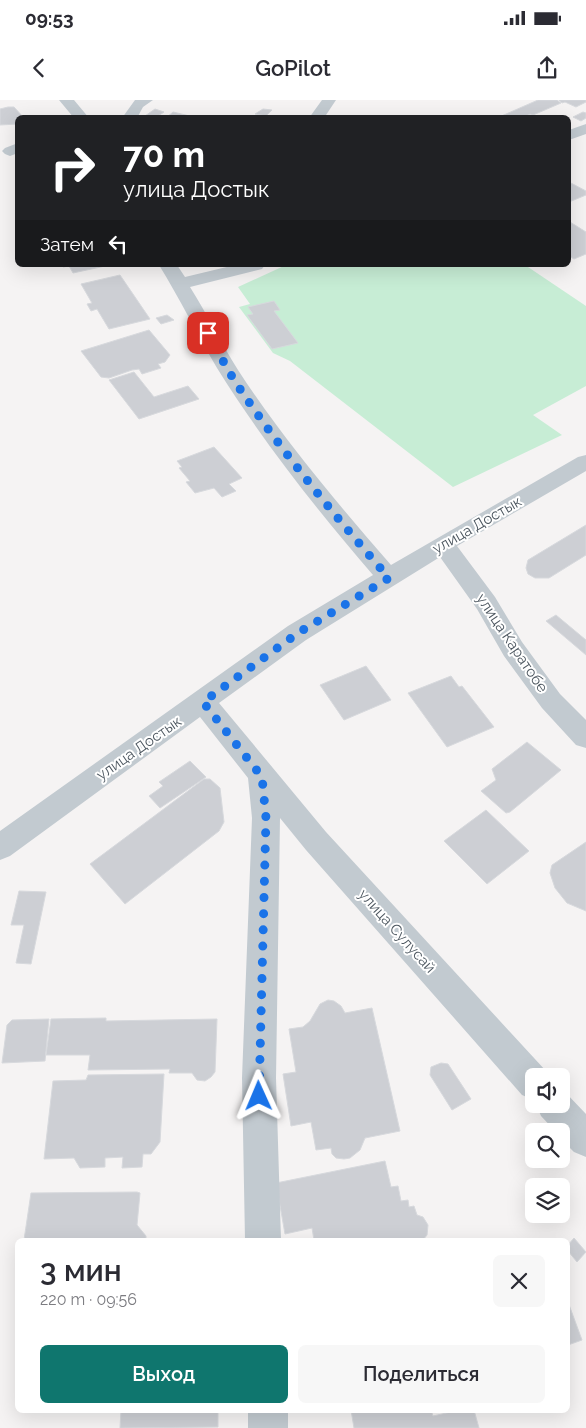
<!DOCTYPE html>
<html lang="ru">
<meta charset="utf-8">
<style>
body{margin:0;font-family:Raleway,sans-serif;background:#f7f7f7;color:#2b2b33;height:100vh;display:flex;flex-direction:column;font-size:19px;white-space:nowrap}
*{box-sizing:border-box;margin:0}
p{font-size:16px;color:#7c7c81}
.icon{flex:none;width:28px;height:28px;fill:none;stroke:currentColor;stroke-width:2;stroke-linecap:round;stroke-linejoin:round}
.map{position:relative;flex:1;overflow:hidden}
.panel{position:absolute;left:15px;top:1138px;width:555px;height:175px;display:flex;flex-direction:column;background:#fff;border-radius:8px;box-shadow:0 5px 20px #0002}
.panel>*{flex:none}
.banner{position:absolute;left:15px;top:15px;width:556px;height:152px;border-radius:8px;box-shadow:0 5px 20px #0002;background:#202124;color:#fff;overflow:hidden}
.tools{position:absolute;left:525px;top:968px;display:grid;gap:10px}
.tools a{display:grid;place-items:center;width:45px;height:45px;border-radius:8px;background:#fff;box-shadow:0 5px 20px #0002;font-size:25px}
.pin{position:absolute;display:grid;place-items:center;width:42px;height:42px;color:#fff;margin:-21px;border-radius:10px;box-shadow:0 2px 8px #0006}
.me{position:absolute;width:55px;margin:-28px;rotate:359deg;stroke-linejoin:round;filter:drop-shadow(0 0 4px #0008)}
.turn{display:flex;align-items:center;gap:18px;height:105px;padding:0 25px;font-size:22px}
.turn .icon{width:65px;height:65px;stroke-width:2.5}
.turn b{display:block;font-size:35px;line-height:42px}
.then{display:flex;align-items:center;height:48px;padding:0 25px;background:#0003;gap:10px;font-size:19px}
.round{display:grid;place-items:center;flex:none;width:52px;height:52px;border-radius:8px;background:#f7f7f7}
.headline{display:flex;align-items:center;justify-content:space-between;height:85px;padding:0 25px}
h1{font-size:30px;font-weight:600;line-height:38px}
.cta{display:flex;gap:10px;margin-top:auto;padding:10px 25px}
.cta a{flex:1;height:58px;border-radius:8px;background:#0f766e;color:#fff;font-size:20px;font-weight:600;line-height:58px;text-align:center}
.cta a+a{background:#f7f7f7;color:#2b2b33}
.status{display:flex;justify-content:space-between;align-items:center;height:35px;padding:0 25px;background:#fff;direction:ltr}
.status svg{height:14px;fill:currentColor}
header{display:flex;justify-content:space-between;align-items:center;height:65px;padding:0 25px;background:#fff;font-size:22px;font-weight:600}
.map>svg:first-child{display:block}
.green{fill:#c7edd5}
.building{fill:#cdcfd4;stroke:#d7d9dd}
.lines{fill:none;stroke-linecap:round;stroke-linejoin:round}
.street{fill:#c2cad0;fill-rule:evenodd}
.route{stroke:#1a73e8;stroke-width:9;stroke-dasharray:0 16.2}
.labels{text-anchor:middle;stroke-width:4;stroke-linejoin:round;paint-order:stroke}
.street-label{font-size:15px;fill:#4c565f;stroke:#fff}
</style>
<div class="status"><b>09:53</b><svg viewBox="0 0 49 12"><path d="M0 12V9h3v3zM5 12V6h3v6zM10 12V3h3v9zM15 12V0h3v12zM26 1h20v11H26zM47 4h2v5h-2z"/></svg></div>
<header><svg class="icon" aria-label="back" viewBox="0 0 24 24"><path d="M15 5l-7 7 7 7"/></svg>GoPilot<svg class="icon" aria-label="share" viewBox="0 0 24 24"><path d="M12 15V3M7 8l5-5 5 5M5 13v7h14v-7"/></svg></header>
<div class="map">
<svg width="586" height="1328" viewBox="0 0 586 1328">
<rect width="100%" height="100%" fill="#f5f3f3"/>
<path class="green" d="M286 165H525L586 206V286L533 315 562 335 453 387 290 261 273 253 239 207 250 204 238 187Z"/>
<path class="building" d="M538 0H557L561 3 533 15 530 14 522 18H497Z
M559 0H586V2L576 7 565 2 562 3Z
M8 7H14L24 18H18V24L0 25V9Z
M155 9 164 12 155 18 145 16Z
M263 9 272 10 266 16 255 14Z
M173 12 198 18H166Z
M583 12 586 13V18L581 21 573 17Z
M569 82 586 91V95L569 102Z
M570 122 586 132V154L574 159 569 156Z
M62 165H104L105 166 73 173 69 166 63 167Z
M120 175 150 219 109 229 97 209 91 211 87 204 92 203 81 184Z
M274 201 280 210 274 211 298 243 272 249 247 215 253 214 248 207Z
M167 215 174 220 161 224 156 218Z
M149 230 170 255 165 262 158 264 161 268 142 274 139 269 132 270 109 278 101 277 81 251Z
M134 272 154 297 188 286 199 299 139 319 109 280Z
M214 347 242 378 229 384 236 391 222 397 214 388 195 393 186 382 190 381 179 368 182 367 177 361Z
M586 425V455L549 478H535L528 474 526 468 528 460Z
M556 515 586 540V555L546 521Z
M366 566 391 600 344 620 320 585Z
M451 576 459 587 462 586 494 627 447 647 408 593Z
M527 642 561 670 510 712 506 713 481 691 496 680 492 669Z
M190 661 206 677 160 708 149 696 163 686 159 682Z
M204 679H210L220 688 224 722 219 731 125 804 90 764Z
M486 710 529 751 487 784 444 741Z
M586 742V811L567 803 555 788 550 773 552 765Z
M19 791 46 792 31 864 16 863 24 825H11Z
M328 900 334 901 341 906 345 913 372 908 400 1031 365 1038 360 1050 350 1058 344 1059 336 1058 332 1054 331 1048 316 1050 311 1022 291 1026 283 974 296 972 289 929 303 927 310 921 320 904Z
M106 918V921L217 919 215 972 211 977 205 981 197 980 192 973H169L170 969 88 970 90 955H46L51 919Z
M49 919 45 961 2 963 7 925 12 920Z
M441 963 448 964 471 999 452 1010 430 975 431 967Z
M164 974 160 1042 151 1054H143L142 1067 122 1068 123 1057 105 1058V1067L80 1068 74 1058 44 1059 53 981 86 980 88 975Z
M385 1061 391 1087 398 1086 401 1101 408 1100 409 1107 414 1106 417 1115 423 1117 428 1125 427 1135 423 1140H314L312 1128 285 1134 276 1083Z
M137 1092 140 1093 137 1125 146 1136V1140H24L31 1093Z
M574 1138 586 1152 577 1162 568 1151V1145Z
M568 1202 582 1240 568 1245Z
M121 1310H218V1327L120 1328Z
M351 1310H431L433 1316 460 1310H474L479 1328H354Z"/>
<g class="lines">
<path class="street" d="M59 0H74L89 18H74Z
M135 0H153L143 7 137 18H122Z
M322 0H336L324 18H309Z
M586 24V34L569 40V30Z
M18 43V53L10 56 5 54 2 51 5 48Z
M159 165H177L185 177 235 165H265L262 169 190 187C207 214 221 243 238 270 283 339 337 403 391 465L578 357 586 355V371L457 446 495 497 522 542 560 594 586 620V648L576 645 542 608 504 556 477 509 440 457 306 540 219 603 326 732 546 971 548 976H534V1000L522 995 306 750 280 718 276 978 281 1140H245L242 978 252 718 248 678 200 617 10 756 0 760V731L288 526 373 475C317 410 263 342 217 268 197 234 180 199 159 165Z
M561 990 565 992 586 1014V1057L574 1052 561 1039V1031H555L541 1016 536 1004H561Z
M248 1310H288V1328H248Z"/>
</g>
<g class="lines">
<path class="route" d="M208 233C217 250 226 267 236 283 282 352 335 416 389 478L298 533 203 602 262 677 266 718 259 996"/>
</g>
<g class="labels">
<g class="street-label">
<text transform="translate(477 425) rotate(-30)" y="5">улица Достык</text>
<text transform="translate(512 543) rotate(56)" y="5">улица Каратобе</text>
<text transform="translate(139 648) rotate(-35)" y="5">улица Достык</text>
<text transform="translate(397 831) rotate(48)" y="5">улица Сулусай</text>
</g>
</g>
</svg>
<div class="tools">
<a><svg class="icon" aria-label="sound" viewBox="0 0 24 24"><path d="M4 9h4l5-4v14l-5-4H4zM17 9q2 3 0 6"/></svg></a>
<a><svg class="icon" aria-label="search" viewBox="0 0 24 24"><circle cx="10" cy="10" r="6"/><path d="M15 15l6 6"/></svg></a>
<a><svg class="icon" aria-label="layers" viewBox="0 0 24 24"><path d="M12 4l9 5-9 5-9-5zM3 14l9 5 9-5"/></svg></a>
</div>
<div class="pin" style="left:208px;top:233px;background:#d93025"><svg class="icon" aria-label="arrive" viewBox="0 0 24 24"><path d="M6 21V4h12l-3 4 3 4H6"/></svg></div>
<svg class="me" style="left:259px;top:996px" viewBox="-20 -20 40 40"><path d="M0-17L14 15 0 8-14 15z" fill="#1a73e8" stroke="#fff" stroke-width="4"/></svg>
<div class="banner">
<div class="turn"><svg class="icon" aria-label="right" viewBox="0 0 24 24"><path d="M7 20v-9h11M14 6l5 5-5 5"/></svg><div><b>70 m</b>улица Достык</div></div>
<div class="then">Затем<svg class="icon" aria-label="left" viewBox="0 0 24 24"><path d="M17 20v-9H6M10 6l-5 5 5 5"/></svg></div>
</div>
<section class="panel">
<div class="headline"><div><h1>3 мин</h1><p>220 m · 09:56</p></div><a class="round"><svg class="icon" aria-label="close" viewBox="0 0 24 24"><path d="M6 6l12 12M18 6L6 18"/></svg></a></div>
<div class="cta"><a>Выход</a><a>Поделиться</a></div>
</section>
</div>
